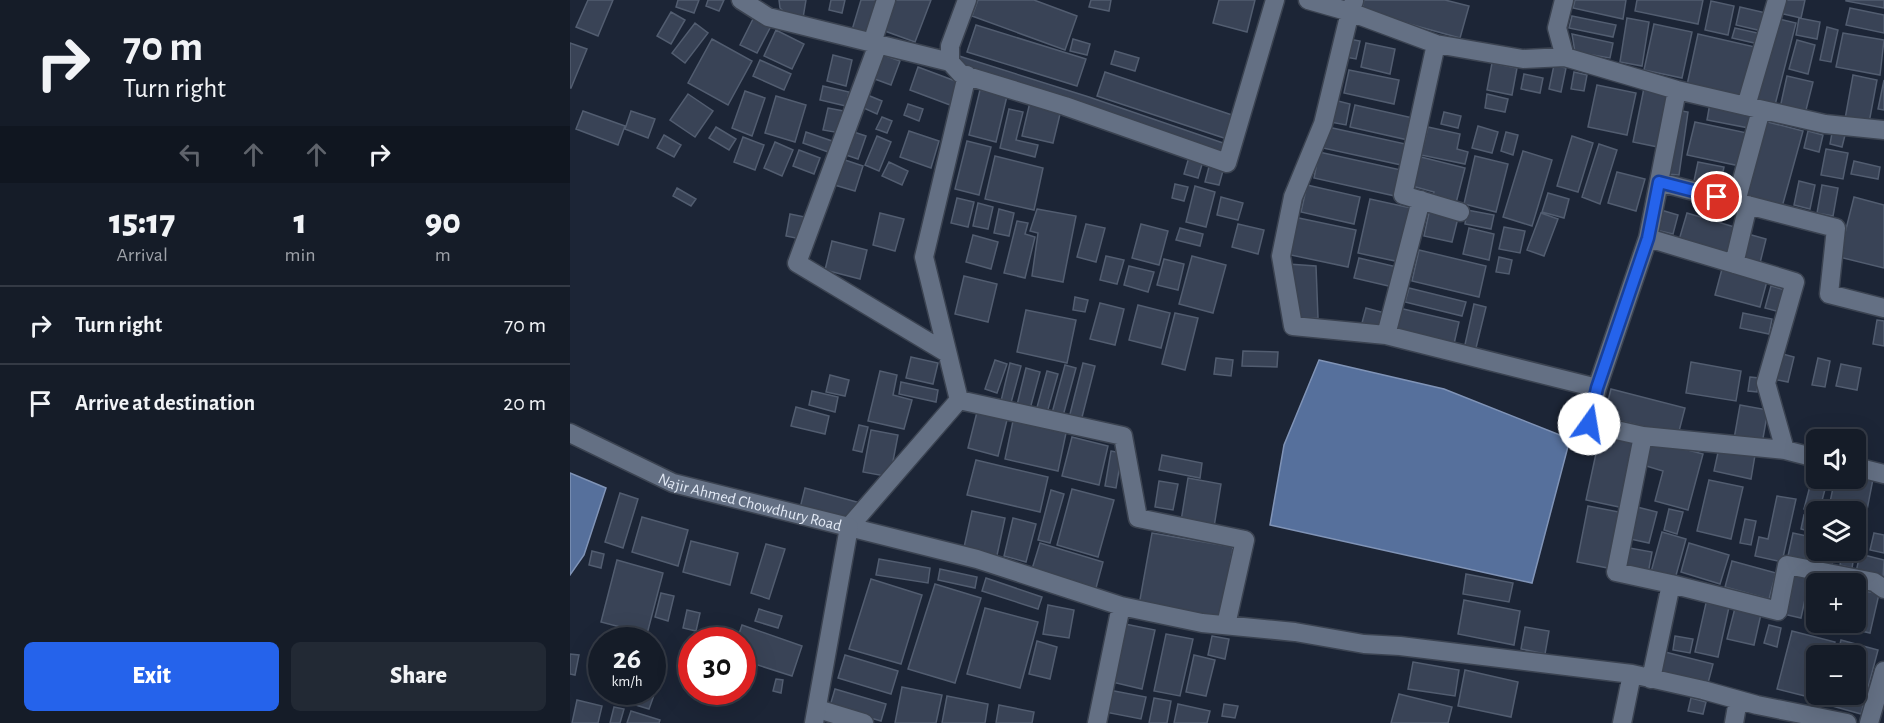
<!DOCTYPE html>
<meta charset="utf-8">
<style>
body{margin:0;font-family:"Alegreya Sans",sans-serif;background:#222934;color:#f1f3f6;height:100vh;display:flex;flex-direction:column;font-size:22px;white-space:nowrap}
*{box-sizing:border-box;margin:0}
p{font-size:20px;color:#9da1a8}
.icon{flex:none;width:33px;height:33px;fill:none;stroke:currentColor;stroke-width:2;stroke-linecap:round;stroke-linejoin:round}
.map{position:relative;flex:1;overflow:hidden}
.side{display:flex;flex-direction:column;background:#151c28;width:570px}
.side>*{flex:none}
.banner{background:#151c28;color:#f1f3f6;overflow:hidden}
.buttons{position:absolute;left:1236px;top:429px;display:grid;gap:12px}
.buttons a{display:grid;place-items:center;width:60px;height:60px;border-radius:9px;background:#151c28;box-shadow:0 6px 24px #0002,0 0 0 2px #343a45;font-size:30px}
.speed{position:absolute;left:18px;top:627px;display:flex;gap:12px;font-size:30px;font-weight:700;text-align:center}
.speed>*{display:grid;place-content:center;width:78px;height:78px;border-radius:50%;background:#151c28;box-shadow:0 6px 24px #0002,0 0 0 2px #343a45;line-height:1}
.speed small{font-size:15px;font-weight:400}
.speed .limit{border:9px solid #d22;background:#fff;color:#111}
.pin{position:absolute;display:grid;place-items:center;width:51px;height:51px;color:#fff;margin:-26px;border:3px solid #fff;border-radius:50%;box-shadow:0 2px 6px #0007}
.me{position:absolute;width:66px;margin:-33px;rotate:13deg;stroke-linejoin:round;filter:drop-shadow(0 0 4px #0008)}
.turn{display:flex;align-items:center;gap:21px;height:126px;padding:0 24px;font-size:27px}
.turn .icon{width:78px;height:78px;stroke-width:2.5}
.turn b{display:block;font-size:42px;line-height:51px}
.lanes{display:flex;align-items:center;height:57px;padding:0 24px;background:#0003;justify-content:center;gap:30px;direction:ltr}
.lanes .off{opacity:.35}
.eta{display:flex;justify-content:space-evenly;align-items:center;height:102px;text-align:center}
.eta b{font-size:36px;font-weight:800;line-height:42px}
.button{display:flex;gap:12px;margin-top:auto;padding:12px 24px}
.button a{flex:1;height:69px;border-radius:9px;background:#2563eb;color:#fff;font-size:24px;font-weight:800;line-height:69px;text-align:center}
.button a+a{background:#222934;color:#f1f3f6}
ul{padding:0;list-style:none}
li{display:flex;align-items:center;gap:18px;height:78px;padding:0 24px;border-top:2px solid #343a45}
li div{flex:1}
li b{display:block;font-size:22px}
li em{font-style:normal}
main{display:flex;flex:1;min-height:0}
.map>svg:first-child{display:block}
.water{fill:#56709c;stroke:#8094b7;stroke-width:1.5}
.building{fill:#394356;stroke:#525d70;stroke-width:1.5}
.lines{fill:none;stroke-linecap:round;stroke-linejoin:round}
.street-casing{stroke:#3b4351;stroke-width:21}
.secondary-casing{stroke:#3b4351;stroke-width:21}
.street{stroke:#647084;stroke-width:18}
.secondary{stroke:#647084;stroke-width:18}
.route-casing{stroke:#184099;stroke-width:15}
.route{stroke:#2563eb;stroke-width:10}
.labels{text-anchor:middle;stroke-width:4.5;stroke-linejoin:round;paint-order:stroke}
.street-label{font-size:16px;fill:#e2e9f5;stroke:#0a0e16}
</style>
<main>
<section class="side">
<div class="banner">
<div class="turn"><svg class="icon" aria-label="right" viewBox="0 0 24 24"><path d="M7 20v-9h11M14 6l5 5-5 5"/></svg><div><b>70 m</b>Turn right</div></div>
<div class="lanes"><svg class="icon off" aria-label="left" viewBox="0 0 24 24"><path d="M17 20v-9H6M10 6l-5 5 5 5"/></svg><svg class="icon off" aria-label="ahead" viewBox="0 0 24 24"><path d="M12 20V5M6 11l6-6 6 6"/></svg><svg class="icon off" aria-label="ahead" viewBox="0 0 24 24"><path d="M12 20V5M6 11l6-6 6 6"/></svg><svg class="icon" aria-label="right" viewBox="0 0 24 24"><path d="M7 20v-9h11M14 6l5 5-5 5"/></svg></div>
</div>
<div class="eta">
<div><b>15:17</b><p>Arrival</p></div>
<div><b>1</b><p>min</p></div>
<div><b>90</b><p>m</p></div>
</div>
<ul>
<li><svg class="icon" aria-label="right" viewBox="0 0 24 24"><path d="M7 20v-9h11M14 6l5 5-5 5"/></svg><div><b>Turn right</b></div><em>70 m</em></li>
<li><svg class="icon" aria-label="arrive" viewBox="0 0 24 24"><path d="M6 21V4h12l-3 4 3 4H6"/></svg><div><b>Arrive at destination</b></div><em>20 m</em></li>
</ul>
<div class="button"><a>Exit</a><a>Share</a></div>
</section>
<div class="map">
<svg width="1314" height="723" viewBox="0 0 1314 723">
<rect width="100%" height="100%" fill="#1c2536"/>
<path class="water" d="M749 360 874 389 1000 439 962 583 700 525 714 445Z
M0 473 36 488 14 555 0 575Z"/>
<path class="building" d="M18 0H43L28 36 6 27Z
M108 0H129L124 13 106 7Z
M138 0H154L149 11 136 6Z
M209 0H236L233 18 215 13 210 8Z
M261 0H275L272 13 259 10Z
M291 0H309L298 35 282 30Z
M323 0H361L345 42 312 30Z
M408 0H464L507 16 495 50 402 16Z
M521 0H541L539 11 519 7Z
M649 0H685L677 32 643 23Z
M794 0H875L899 6 890 38 792 11Z
M1005 0H1056L1053 19 1003 8Z
M1067 0H1133L1128 24 1065 11Z
M1212 0H1235L1231 18 1209 13Z
M1314 0V8L1276 1V0Z
M1141 1 1164 6 1158 35 1135 30Z
M1170 7 1196 13 1192 31 1166 25Z
M1280 8 1314 15V33L1276 25Z
M101 12 115 20 101 44 87 36Z
M1002 16 1046 25 1043 37 999 28Z
M184 17 201 26 187 53 170 45Z
M1057 18 1079 22 1072 66 1050 62Z
M1205 18 1226 23 1205 105 1185 100Z
M1229 18 1250 22 1247 39 1226 35Z
M125 23 138 33 115 63 102 53Z
M1084 24 1122 32 1112 78 1074 70Z
M406 25 516 59 507 86 397 52Z
M1257 27 1268 30 1261 62 1250 60Z
M1165 28 1192 34 1189 44 1162 38Z
M206 30 234 44 222 69 194 56Z
M1273 33 1314 40 1310 75 1266 67Z
M1002 34 1043 43 1040 58 1005 52Z
M1128 34 1185 47 1174 98 1117 85Z
M142 39 182 61 158 105 118 83Z
M503 39 520 44 517 55 500 51Z
M779 39 790 41 786 59 775 57Z
M1227 40 1245 45 1238 74 1219 69Z
M0 43 17 49 1 88H0Z
M796 43 825 49 820 74 791 67Z
M545 51 569 58 565 71 541 64Z
M311 54 330 61 321 85 302 78Z
M263 55 282 60 276 86 257 81Z
M386 55 519 97 656 144 652 156 389 67Z
M190 60 221 74 214 90 183 76Z
M922 63 947 68 942 95 917 90Z
M984 65 996 68 991 92 979 89Z
M348 67 388 82 380 105 340 90Z
M779 70 829 80 824 104 774 93Z
M535 72 665 116 657 139 527 96Z
M1004 72 1017 75 1014 91 1001 89Z
M954 74 973 78 970 93 951 89Z
M1283 75 1307 80 1299 123 1275 119Z
M1217 76 1243 82 1235 114 1210 108Z
M1314 80V110L1308 109Z
M1027 85 1066 93 1057 135 1018 127Z
M253 86 279 92 276 106 250 100Z
M1074 88 1099 93 1088 147 1063 142Z
M410 90 437 96 426 142 399 135Z
M175 91 195 98 182 136 162 128Z
M118 94 143 111 125 137 100 120Z
M295 94 312 101 307 114 289 106Z
M917 94 938 99 935 112 915 108Z
M206 96 236 105 225 142 195 133Z
M764 100 780 104 776 125 760 122Z
M460 102 491 110 483 143 452 136Z
M1140 103 1182 111 1179 128 1137 120Z
M338 104 353 109 349 121 334 115Z
M785 105 843 118 838 140 780 127Z
M258 108 274 111 270 133 253 130Z
M439 109 453 112 446 140 468 145 465 157 430 148Z
M1106 110 1118 112 1109 175 1097 174Z
M13 111 55 126 48 145 6 129Z
M61 111 85 119 78 138 55 129Z
M874 112 891 116 888 128 871 124Z
M312 117 322 121 317 133 306 129Z
M1194 121 1233 131 1212 207 1174 196Z
M1125 122 1177 133 1170 166 1117 155Z
M908 126 928 132 922 153 902 148Z
M146 127 166 139 159 150 139 138Z
M758 127 840 145 836 166 753 148Z
M858 127 890 134 887 149 898 152 895 164 851 155Z
M278 130 296 136 288 159 270 153Z
M339 131 369 141 361 168 330 157Z
M1238 131 1253 135 1249 152 1234 148Z
M236 132 265 142 261 153 233 143Z
M936 132 948 135 943 155 931 151Z
M1262 133 1275 135 1272 147 1260 144Z
M94 135 111 145 104 157 87 148Z
M307 136 321 142 309 171 295 165Z
M1002 136 1023 143 1008 192 987 186Z
M173 137 194 145 185 170 164 162Z
M397 141 421 147 409 195 385 189Z
M205 142 223 150 212 176 194 168Z
M1029 144 1047 150 1030 204 1012 197Z
M1256 149 1278 153 1273 179 1251 175Z
M229 150 250 158 244 174 223 166Z
M953 151 982 160 962 226 933 217Z
M749 152 831 170 825 196 744 178Z
M425 156 473 168 464 210 415 199Z
M905 156 938 164 926 212 894 204Z
M619 157 633 161 628 178 614 174Z
M851 157 895 168 886 203 862 198 864 192 842 186Z
M269 158 293 166 285 191 261 184Z
M1284 161 1310 167 1308 179 1281 174Z
M319 162 338 171 332 185 312 176Z
M1128 162 1154 167 1150 186 1124 181Z
M640 163 654 167 649 185 635 182Z
M1047 172 1075 179 1066 211 1038 203Z
M1229 181 1245 185 1240 209 1224 205Z
M605 184 618 187 614 201 602 198Z
M737 185 790 197 784 224 731 212Z
M1252 185 1268 188 1263 216 1247 213Z
M625 186 645 192 636 227 616 222Z
M107 188 126 199 121 206 103 196Z
M978 193 999 199 994 218 972 212Z
M651 197 673 203 668 220 647 215Z
M1284 197 1314 205V268L1269 257Z
M387 198 404 202 398 227 381 223Z
M800 199 841 208 830 262 788 253Z
M408 203 423 207 418 229 403 226Z
M860 208 889 214 882 242 854 236Z
M429 209 444 213 439 236 424 233Z
M467 209 506 216 493 282 462 276 468 233 460 231Z
M897 210 924 215 921 229 895 224Z
M1091 210 1108 215 1103 234 1086 230Z
M310 213 334 219 325 251 303 245Z
M971 213 988 219 974 256 957 250Z
M1117 213 1168 228 1160 255 1109 240Z
M220 214 235 217 231 239 216 236Z
M724 217 786 230 778 267 716 254Z
M447 221 458 223 455 234 465 237 455 278 434 273Z
M516 224 535 228 526 262 507 257Z
M571 224 598 231 589 265 562 258Z
M668 224 694 230 688 254 662 247Z
M934 227 955 231 950 253 929 249Z
M610 228 633 234 630 246 606 240Z
M899 228 924 234 919 260 893 254Z
M1178 234 1196 239 1190 263 1171 258Z
M403 235 428 242 421 269 396 262Z
M262 241 297 250 290 279 255 270Z
M849 250 916 266 909 297 842 281Z
M536 256 554 260 547 284 530 280Z
M622 256 656 265 643 313 609 304Z
M929 257 942 260 939 274 926 272Z
M789 258 827 267 823 287 784 278Z
M594 259 614 264 608 290 587 285Z
M718 264 746 266 748 318 725 319Z
M559 266 584 272 578 292 554 285Z
M1152 269 1197 281 1190 307 1145 295Z
M394 276 427 284 418 322 385 314Z
M1201 286 1215 290 1210 312 1195 308Z
M839 288 896 302 892 316 835 302Z
M505 297 518 300 515 312 503 310Z
M530 303 554 309 545 345 520 339Z
M904 304 916 307 905 352 894 349Z
M568 305 600 313 591 348 559 340Z
M796 308 815 313 812 327 792 323Z
M829 308 889 322 884 344 824 330Z
M456 310 506 320 497 363 447 352Z
M605 313 628 318 615 370 592 364Z
M1173 313 1202 319 1199 334 1170 328Z
M1307 320 1314 321V346L1303 344Z
M673 351 708 352 707 367 672 366Z
M1209 353 1224 357 1218 382 1203 379Z
M341 357 368 363 363 384 336 378Z
M646 358 663 360 661 376 644 374Z
M1248 358 1260 361 1255 387 1242 385Z
M425 360 437 364 427 393 415 389Z
M1121 362 1171 371 1166 401 1116 393Z
M440 363 451 366 441 403 431 401Z
M513 363 525 366 511 421 499 418Z
M1271 364 1291 368 1287 390 1266 386Z
M495 365 506 368 493 416 482 413Z
M456 368 470 372 460 409 447 405Z
M310 371 327 375 323 395 342 400 334 429 298 421Z
M477 371 488 374 477 413 466 411Z
M260 375 279 380 275 396 256 392Z
M1180 377 1189 378 1187 392 1178 391Z
M331 382 368 390 366 402 329 394Z
M1041 389 1115 408 1108 435 1034 417Z
M242 391 268 397 265 412 239 405Z
M1170 405 1198 410 1192 444 1164 439Z
M226 407 259 416 255 434 221 426Z
M407 412 437 420 428 456 398 448Z
M443 421 496 433 488 471 435 459Z
M289 425 298 427 292 452 283 450Z
M301 430 328 435 320 477 293 472Z
M1030 435 1067 443 1054 508 1016 500Z
M502 437 538 446 529 485 492 476Z
M1080 440 1133 454 1118 510 1085 501 1093 471 1073 465Z
M1149 448 1185 455 1181 479 1144 471Z
M541 451 552 453 546 488 535 486Z
M592 455 632 463 630 478 589 470Z
M406 460 478 477 470 512 397 495Z
M1246 463V478H1258L1249 512H1246L1234 509Z
M1286 475 1303 479 1295 520 1286 518V512H1258L1265 478H1286Z
M618 478 651 484 644 527 611 521Z
M1139 480 1173 487 1161 539 1127 531Z
M589 481 608 484 603 510 585 507Z
M235 488 298 505 291 532 228 516Z
M502 489 544 500 528 557 487 545Z
M481 490 494 494 480 543 468 540Z
M50 493 68 499 53 548 35 542Z
M1207 496 1226 499 1212 562 1185 556 1189 537 1198 539Z
M1018 506 1054 513 1043 569 1007 562Z
M1067 507 1087 512 1079 543 1060 539Z
M1099 509 1113 512 1107 534 1094 530Z
M402 511 435 518 426 560 393 552Z
M1234 515 1246 518V533L1231 529Z
M72 517 118 530 108 566 62 552Z
M443 518 466 524 456 562 434 556Z
M1175 519 1186 521 1181 545 1170 543Z
M1092 532 1116 539 1105 579 1081 572Z
M582 533 663 547 651 619 569 605Z
M1223 533 1246 538V550H1265L1262 565 1218 556Z
M1304 533 1314 535V553L1300 550Z
M121 541 168 553 160 585 113 572Z
M470 543 533 562 526 588 462 569Z
M1119 543 1159 555 1150 584 1111 572Z
M196 544 215 549 199 599 181 593Z
M1054 547 1082 552 1078 574 1050 569Z
M1273 550H1285L1282 568 1270 565Z
M22 551 34 554 31 568 19 565Z
M1290 554 1314 560 1313 579 1286 572Z
M309 559 360 568 358 583 306 575Z
M47 560 93 573 77 634 31 622Z
M1162 561 1206 573 1199 599 1155 587Z
M370 569 407 577 405 588 368 580Z
M1222 573 1240 576 1231 618 1213 614Z
M896 574 943 583 939 602 893 594Z
M416 578 472 597 468 609 412 591Z
M301 579 352 595 331 664 279 649Z
M1246 580 1262 584H1246V621L1237 619Z
M365 584 411 598 385 683 338 669Z
M1286 589 1309 594 1300 633 1253 622H1286Z
M91 593 104 596 98 621 85 617Z
M894 600 950 611 944 645 888 634Z
M1136 603 1159 607 1148 657 1125 652Z
M478 605 504 610 499 638 473 634Z
M415 608 468 622 450 688 397 674Z
M1165 608 1191 614 1184 645 1157 639Z
M189 609 212 616 208 628 185 621Z
M117 610 130 613 126 631 113 628Z
M555 624 585 630 572 689 542 682Z
M172 625 232 646 222 676 172 660V640H167Z
M1199 625 1211 628 1207 647 1194 643Z
M955 627 979 631 975 654 951 649Z
M1222 631 1265 642 1262 656H1246V694H1252L1251 700 1207 689Z
M596 634 623 639 610 696 584 691Z
M642 636 659 639 655 659 638 655Z
M1105 636 1123 639 1120 653 1103 650Z
M1271 640 1308 650 1291 714 1255 704 1257 694H1286V656H1267Z
M467 641 487 647 480 679 459 674Z
M1095 652 1143 664 1138 683 1090 671Z
M0 654 9 655 5 675 0 674Z
M275 655 328 671 321 694 268 678Z
M624 655 645 660 636 696 616 692Z
M843 662 889 670 885 696 838 689Z
M82 663 94 667 79 709 59 703 63 692H82Z
M895 670 948 682 941 717 888 706Z
M206 679 213 680 211 693 203 691Z
M332 687 372 695 366 723H325Z
M265 689 316 704 311 721 260 706Z
M539 690 576 697 571 719 535 712Z
M829 694 882 707 878 723H821Z
M377 696 418 704 415 723H372Z
M584 698 601 701 597 723H579Z
M1121 698 1136 702 1133 714 1118 711Z
M7 700 32 706 28 723H2Z
M608 704 640 711 637 723H604Z
M654 704 668 706 665 718 652 716Z
M429 705 464 712 462 723H426Z
M44 707 54 709 50 723H40Z
M61 711 90 720 89 723H57Z"/>
<g class="lines">
<g class="street-casing">
<path id="street" d="M171 0 198 17 380 62
M397 0 380 46V62L391 74 495 106 657 163 705 0
M738 0 780 12 784 1
M994 0 987 28 995 57 1107 90 1176 106 1255 124 1314 130
M302 43 316 0
M308 44 227 263 377 353
M866 44 833 195 890 212
M995 57 953 59 866 44 780 12 753 124 723 197 711 256 723 326 816 335 1027 388 1019 424 1073 436 1046 572 1101 584 1208 611 1217 565 1304 582 1314 589
M1107 90 1078 238 1225 282 1196 383 1215 450 1246 458
M1176 106 1207 0
M1089 182 1266 228 1259 294 1314 308
M1166 202 1191 110
M1164 264 1178 205
M816 335 851 200
M1027 388 1078 238
M389 400 354 257 397 75
M1073 436 1215 450
M1286 467 1314 474
M656 625 675 540 568 518 553 436 389 400 279 527 407 559 551 606 632 623 725 632 794 644 830 646 1062 674 1133 690 1187 705 1277 723
M1081 679 1101 584
M248 709 294 723
M527 723 551 606
M1052 723 1062 674
M1164 723 1168 700
M1299 723 1314 671"/>
</g>
<g class="secondary-casing">
<g id="secondary">
<path id="s1" d="M0 433 103 483 279 527 244 723"/>
</g>
</g>
<use href="#street" class="street"/>
<use href="#secondary" class="secondary"/>
</g>
<g class="lines">
<g class="route-casing">
<path id="route" d="M1019 424 1027 388 1078 238 1089 182 1147 197"/>
</g>
<use href="#route" class="route"/>
</g>
<g class="labels">
<g class="street-label">
<text dy="6" stroke="none"><textPath href="#s1" startOffset="194">Najir Ahmed Chowdhury Road</textPath></text>
</g>
</g>
</svg>
<div class="buttons">
<a><svg class="icon" aria-label="sound" viewBox="0 0 24 24"><path d="M4 9h4l5-4v14l-5-4H4zM17 9q2 3 0 6"/></svg></a>
<a><svg class="icon" aria-label="layers" viewBox="0 0 24 24"><path d="M12 4l9 5-9 5-9-5zM3 14l9 5 9-5"/></svg></a>
<a>+</a>
<a>−</a>
</div>
<div class="speed"><div>26<small>km/h</small></div><div class="limit">30</div></div>
<div class="pin" style="left:1147px;top:197px;background:#d93025"><svg class="icon" aria-label="arrive" viewBox="0 0 24 24"><path d="M6 21V4h12l-3 4 3 4H6"/></svg></div>
<svg class="me" style="left:1019px;top:424px" viewBox="-20 -20 40 40"><circle r="19" fill="#fff"/><path d="M0-13L10 11 0 6-10 11z" fill="#2563eb"/></svg>
</div>
</main>
